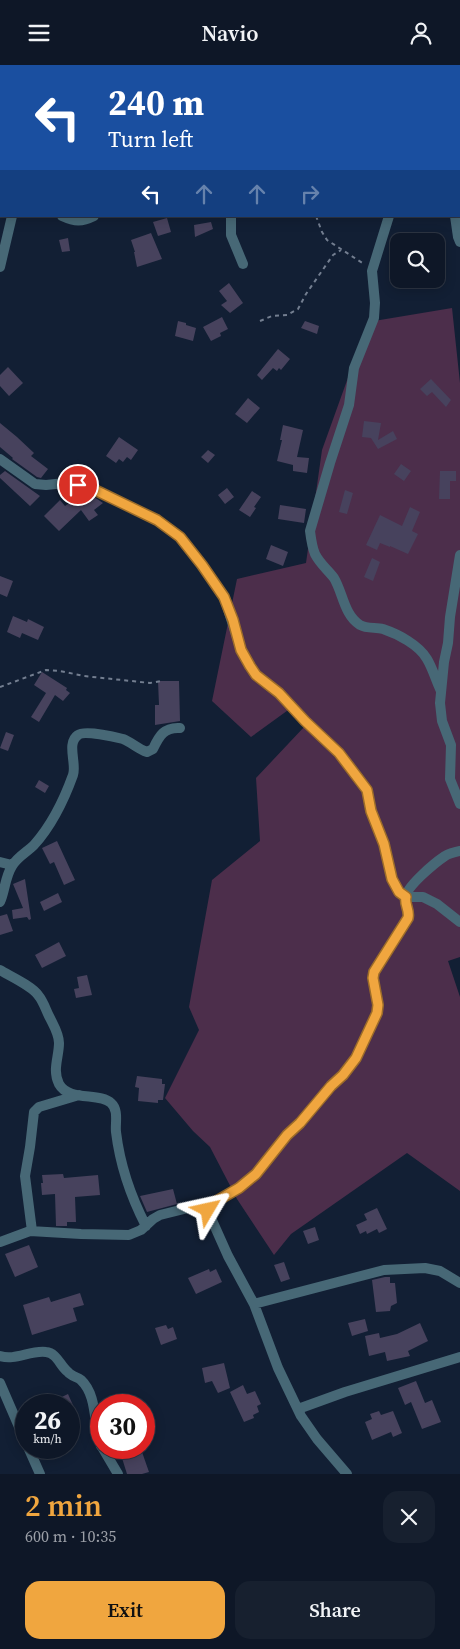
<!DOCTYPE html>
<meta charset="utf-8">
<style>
body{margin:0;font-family:"Source Serif 4",serif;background:#17202f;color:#f1f3f6;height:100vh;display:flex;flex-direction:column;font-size:19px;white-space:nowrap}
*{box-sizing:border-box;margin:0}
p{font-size:16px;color:#9b9fa7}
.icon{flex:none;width:28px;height:28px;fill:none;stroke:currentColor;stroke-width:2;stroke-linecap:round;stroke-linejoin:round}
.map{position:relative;height:1409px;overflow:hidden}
.drawer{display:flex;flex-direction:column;background:#0e1727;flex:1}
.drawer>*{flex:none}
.guide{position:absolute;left:0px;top:0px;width:460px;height:152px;box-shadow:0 2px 12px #0003,0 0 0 1px #2e3644;background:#1a4fa0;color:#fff;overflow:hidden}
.tools{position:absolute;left:390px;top:168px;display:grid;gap:10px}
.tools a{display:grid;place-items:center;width:55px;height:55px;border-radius:10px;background:#0e1727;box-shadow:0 2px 12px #0003,0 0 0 1px #2e3644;font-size:25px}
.speed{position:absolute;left:15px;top:1329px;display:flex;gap:10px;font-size:25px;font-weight:700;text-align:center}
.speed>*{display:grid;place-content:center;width:65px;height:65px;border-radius:50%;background:#0e1727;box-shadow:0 2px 12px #0003,0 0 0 1px #2e3644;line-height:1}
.speed small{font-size:12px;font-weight:400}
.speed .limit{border:8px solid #d22;background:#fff;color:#111}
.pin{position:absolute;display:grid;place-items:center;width:42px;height:42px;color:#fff;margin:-21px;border:2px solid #fff;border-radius:50%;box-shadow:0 1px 5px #0007}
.me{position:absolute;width:55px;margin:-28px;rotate:54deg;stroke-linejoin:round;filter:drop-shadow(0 0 4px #0008)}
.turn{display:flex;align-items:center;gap:18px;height:105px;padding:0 25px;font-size:22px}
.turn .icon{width:65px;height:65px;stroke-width:2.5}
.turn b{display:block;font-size:35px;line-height:42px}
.lanes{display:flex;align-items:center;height:48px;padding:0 25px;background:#0003;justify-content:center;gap:25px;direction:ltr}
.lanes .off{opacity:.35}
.round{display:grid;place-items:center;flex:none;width:52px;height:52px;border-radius:15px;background:#17202f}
.overview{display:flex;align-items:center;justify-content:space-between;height:85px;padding:0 25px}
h1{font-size:30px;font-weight:600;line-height:38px;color:#f0a63f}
.button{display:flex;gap:10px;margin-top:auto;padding:10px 25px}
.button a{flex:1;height:58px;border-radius:15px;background:#f0a63f;color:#111;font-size:20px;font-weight:600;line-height:58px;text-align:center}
.button a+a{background:#17202f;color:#f1f3f6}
header{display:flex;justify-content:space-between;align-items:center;height:65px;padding:0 25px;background:#0e1727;font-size:22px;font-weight:600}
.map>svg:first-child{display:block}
.green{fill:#4c2e4b}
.building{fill:#47425d}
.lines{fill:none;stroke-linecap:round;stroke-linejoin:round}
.path{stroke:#737e90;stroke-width:2;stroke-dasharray:4 4;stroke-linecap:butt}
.minor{stroke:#476876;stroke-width:10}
.route-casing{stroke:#9c6c29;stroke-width:12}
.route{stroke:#f0a63f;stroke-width:9}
</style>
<header><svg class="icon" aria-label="menu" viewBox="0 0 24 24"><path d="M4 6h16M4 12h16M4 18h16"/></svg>Navio<svg class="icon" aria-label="person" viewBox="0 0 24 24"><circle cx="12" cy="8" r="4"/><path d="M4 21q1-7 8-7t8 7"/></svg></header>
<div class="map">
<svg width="460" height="1409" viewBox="0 0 460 1409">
<rect width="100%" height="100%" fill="#121f34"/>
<path class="green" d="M452 243 460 318V892L448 896 460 932V1126L407 1088 291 1169 274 1190 237 1134 210 1082 193 1066 165 1033 199 965 189 942 212 815 260 776 256 713 305 661 291 643 251 672 212 636 237 514 306 498 322 385 368 257Z"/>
<path class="building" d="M167 153 171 167 158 171 153 157Z
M211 157 213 164 195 172 194 160Z
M151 168 162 194 137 202 134 187H135L131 175Z
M68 173 70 186 62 187 59 175Z
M229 218 243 238 230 248 221 240 227 236 219 226Z
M222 252 228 264 220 268 221 271 211 276 203 262Z
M178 256 186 258V260L196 263 193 276 175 271Z
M305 256 319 261 317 269 301 263Z
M278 284 290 294 281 305 279 303 277 306 273 303 262 315 257 310Z
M8 302 23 318 9 331 0 321V310Z
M431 314 451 335 446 342 432 327 427 331 420 324Z
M248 333 260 343 247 358 235 349Z
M364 356 381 358 378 375 393 366 397 374 378 384 371 373 362 372Z
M0 358 17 372 34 388 31 391 48 404 41 413 37 412 12 394 13 393 0 382Z
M283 360 303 365 297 392 309 393 307 408 293 406V400L277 396 282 375H280Z
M119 372 138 385 131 395 127 392 123 397 119 394 116 398 106 391Z
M208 385 215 390 208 398 201 392Z
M401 399 411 406 404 416 394 409Z
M5 406 40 431 30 441 0 413V410Z
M440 406H456V416H450V434H439Z
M227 423 234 432 225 439 218 430Z
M345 425 353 428 347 449 339 447Z
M252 426 261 432 254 442 256 443 250 452 239 445Z
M83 428 88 436 94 432 103 438 94 445 98 450 89 456 81 445 59 466 44 451 60 435 65 441Z
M280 440 306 444 304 458 278 454Z
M410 442 420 447 412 466 418 469 408 489 390 481V482L380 478 377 485 366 480 380 450 402 461Z
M271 480 288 487 283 501 266 494Z
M372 493 380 497 373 516 364 512Z
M0 511 13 516 7 532 0 529Z
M13 551 27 557 28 554 44 562 38 575 22 568 20 573 7 567Z
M42 607 67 623 66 625 70 628 63 636 55 630 39 657 31 652 46 628 34 620Z
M158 616H179L180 656 155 660V640H159Z
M6 667 14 670 8 686 0 683Z
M39 715 49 721 45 728 35 722Z
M57 776 75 815 64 820 54 797 50 799 42 783Z
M25 814 31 854 29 855 27 852 13 854 12 845 23 843 13 819Z
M58 828 62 837 44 846 40 837Z
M7 849 13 866 0 870V851Z
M59 877 66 891 42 903 35 890Z
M87 910 92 930 76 933 74 924 79 923 77 912Z
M137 1011 162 1014V1019H165L163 1035H158V1038L138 1036 139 1023 135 1022Z
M63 1109 64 1113 98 1110 100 1130 75 1132 76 1157H67V1161H56L55 1129 42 1130 41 1118H43L42 1110Z
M173 1124 177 1139 147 1147 140 1131Z
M377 1143 387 1164 379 1168 377 1164 367 1169 366 1166 360 1169 356 1160 367 1155 364 1149Z
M315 1162 319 1175 308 1179 303 1166Z
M29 1180 38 1202 15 1212 5 1189Z
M284 1197 290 1214 281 1217 274 1200Z
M209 1204 210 1207 216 1204 222 1217 196 1229 188 1213Z
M385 1212H390V1218H395L397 1238 391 1241 390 1246 376 1247 372 1215Z
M80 1228 84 1240 73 1243 77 1256 32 1270 23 1240 49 1232 51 1237Z
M365 1254 368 1266 352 1271 348 1258Z
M420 1258 428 1276 408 1286 410 1291 387 1296 385 1287 369 1291 365 1271 379 1268 380 1273 397 1269Z
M166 1260 168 1264 173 1262 177 1274 161 1280 155 1263Z
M224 1298 230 1323 218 1328 212 1316 205 1318 202 1303Z
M416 1316 425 1338 432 1335 441 1357 422 1364 411 1337 405 1340 398 1323Z
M243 1320 247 1329 255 1326 261 1339 257 1341 259 1347 253 1350 254 1353 244 1357 230 1327Z
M68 1329 80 1356 69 1361V1340H45Z
M379 1346 381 1350 393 1346 402 1368 393 1372 391 1367 372 1375 365 1357 372 1354 370 1349Z
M142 1387 149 1407 142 1409H127L122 1393Z"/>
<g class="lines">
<path class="path" d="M0 117 1 116
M316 151 322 167 327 175 364 199
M260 256 272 251 287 250 298 244 306 229 333 190 341 185
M0 622 46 605 60 606 84 611 150 618 161 616"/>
<path class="minor" d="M33 0V1
M390 0V1
M115 1 117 0
M245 1V0
M0 141H1
M62 151C75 157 82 157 94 151
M231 151V170L243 199
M389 151 372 206 375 238 374 253 354 303 349 340 330 398 310 466C311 474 312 482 315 489 320 499 328 505 334 513 343 528 344 550 360 560 367 564 376 562 383 564 398 569 419 580 427 594 433 604 436 616 441 626
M455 151 458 172 460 177
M0 202 12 151
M0 394 35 419 46 420 65 418 91 423 157 455 180 472 202 500 224 532 241 585 250 601 256 610 279 628 305 656 339 688 367 725 371 746 384 779 392 814 399 827 406 832H423L437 839 460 857
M460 490 450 552 448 578 444 597 440 638 442 656 451 680 450 714 460 739
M0 797 12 800
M0 837C5 826 5 812 12 801 17 792 27 787 34 780 52 760 64 735 73 710 77 699 66 678 78 670 84 665 115 672 123 674 131 677 138 684 147 687L153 684C159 671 164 662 180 663
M0 905C10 911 32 921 38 930 44 937 46 946 50 953 54 961 59 969 59 978 59 992 52 1005 59 1019 69 1037 100 1027 111 1038 119 1045 115 1058 116 1067 120 1100 131 1132 146 1161
M32 1166 25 1111 30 1082 34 1047 39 1042 79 1030
M0 1177 30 1166 81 1169 129 1170 141 1165 153 1154 160 1150 188 1143 208 1141
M254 1239 384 1205 425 1203 440 1206 460 1218
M0 1291C15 1296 30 1285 46 1287 57 1288 60 1301 68 1307 71 1311 77 1312 81 1315 98 1331 93 1360 101 1381
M0 1318 26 1378
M298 1344 345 1327 460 1292
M28 1382 40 1409
M102 1382 118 1409
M347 1409 317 1374 301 1351 278 1303 254 1239 228 1191 211 1153 208 1141 239 1123 256 1109 287 1070 300 1058 331 1021 343 1010 356 993 377 948 378 940 373 913 374 907 408 853C409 845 405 840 405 834 405 822 436 797 445 791 450 788 455 787 460 786"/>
</g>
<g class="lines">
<g class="route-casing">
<path id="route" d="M78 420 91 423 157 455 180 472 202 500 224 532 233 555 241 585 250 601 256 610 279 628 305 656 339 688 367 725 371 746 384 779 392 814 399 827 406 832C404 839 410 845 408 853L374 907 373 913 378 940 377 948 356 993 343 1010 331 1021 300 1058 287 1070 256 1109 239 1123 208 1141V1145"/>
</g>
<use href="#route" class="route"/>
</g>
</svg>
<div class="tools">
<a><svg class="icon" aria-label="search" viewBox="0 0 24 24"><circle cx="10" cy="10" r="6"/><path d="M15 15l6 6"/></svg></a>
</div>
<div class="speed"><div>26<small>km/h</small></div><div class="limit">30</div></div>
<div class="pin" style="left:78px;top:420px;background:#d93025"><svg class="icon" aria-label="arrive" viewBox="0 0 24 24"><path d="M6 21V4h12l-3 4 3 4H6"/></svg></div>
<svg class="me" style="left:208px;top:1145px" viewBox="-20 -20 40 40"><path d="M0-17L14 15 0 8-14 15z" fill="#f0a63f" stroke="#fff" stroke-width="4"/></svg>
<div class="guide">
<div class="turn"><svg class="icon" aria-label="left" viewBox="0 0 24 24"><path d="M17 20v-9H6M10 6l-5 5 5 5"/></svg><div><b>240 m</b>Turn left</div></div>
<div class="lanes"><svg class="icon" aria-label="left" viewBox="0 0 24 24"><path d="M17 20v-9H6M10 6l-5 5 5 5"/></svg><svg class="icon off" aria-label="ahead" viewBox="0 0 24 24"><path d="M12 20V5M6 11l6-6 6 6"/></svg><svg class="icon off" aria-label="ahead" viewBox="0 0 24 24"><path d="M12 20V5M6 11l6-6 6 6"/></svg><svg class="icon off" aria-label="right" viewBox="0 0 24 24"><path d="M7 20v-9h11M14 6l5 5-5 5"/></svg></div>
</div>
</div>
<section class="drawer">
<div class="overview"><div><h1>2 min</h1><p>600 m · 10:35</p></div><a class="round"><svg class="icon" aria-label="close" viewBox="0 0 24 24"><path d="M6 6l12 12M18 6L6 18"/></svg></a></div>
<div class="button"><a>Exit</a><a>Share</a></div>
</section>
